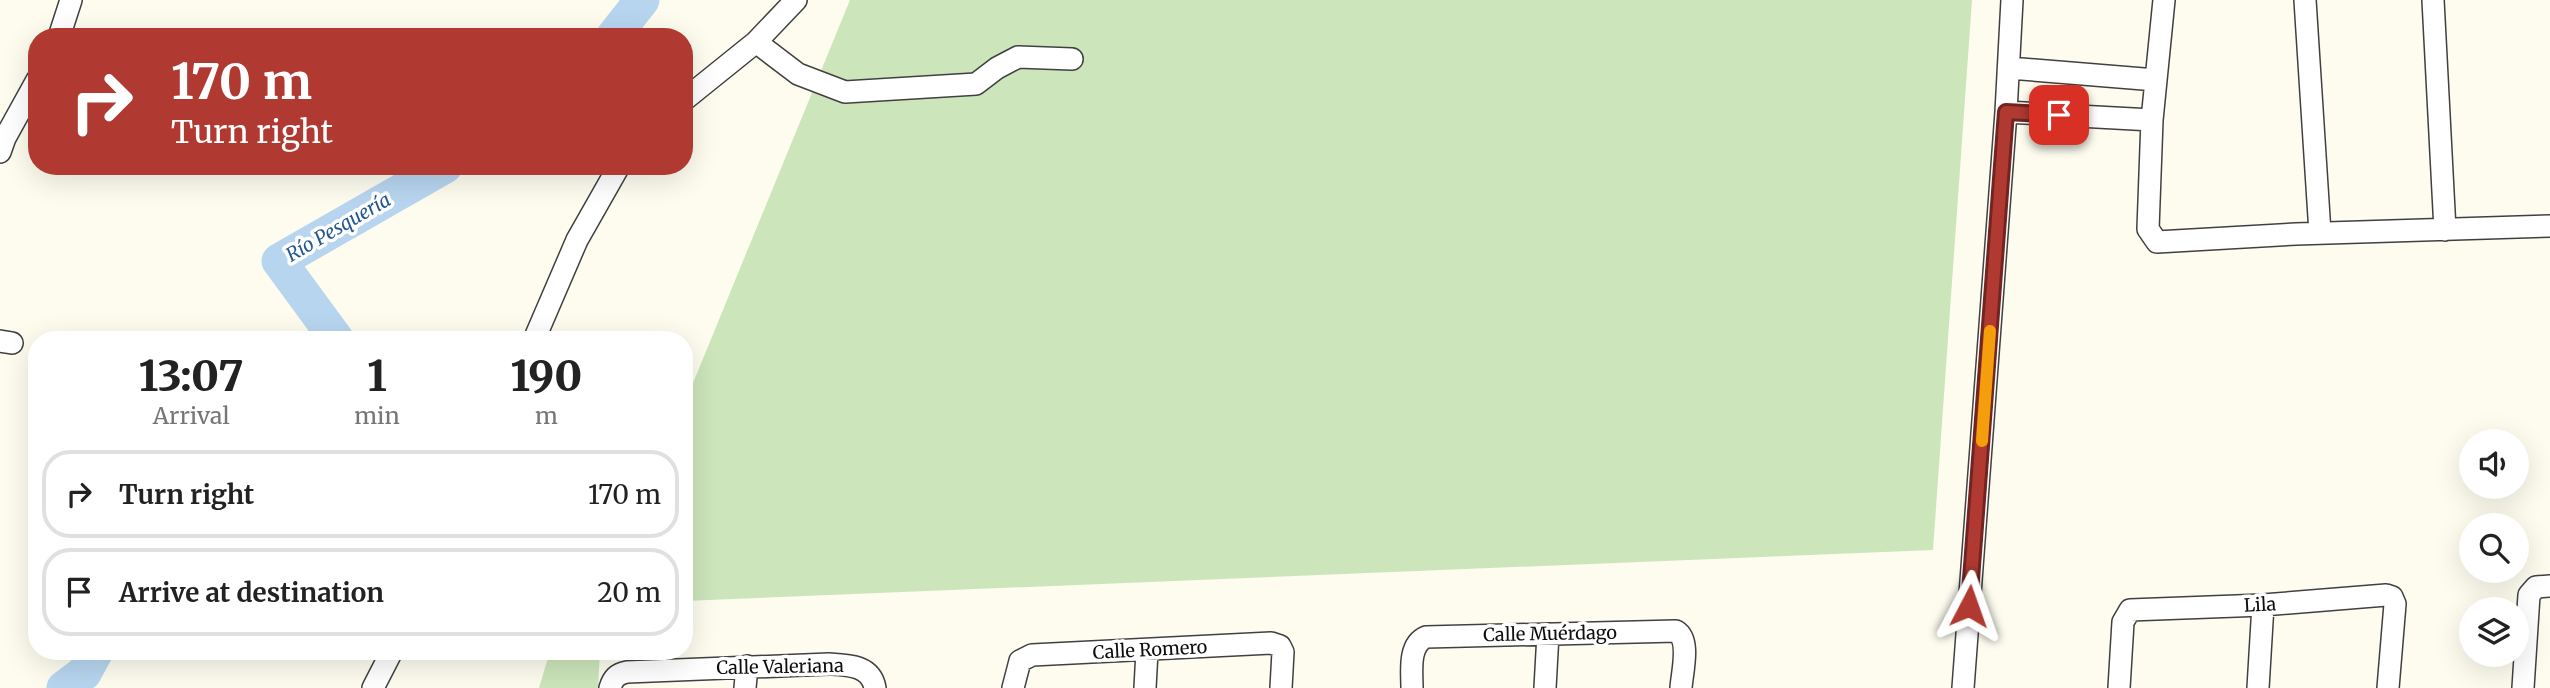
<!DOCTYPE html>
<meta charset="utf-8">
<style>
body{margin:0;font-family:Merriweather,serif;background:#f2f2f2;color:#222;height:100vh;display:flex;flex-direction:column;font-size:26px;white-space:nowrap}
*{box-sizing:border-box;margin:0}
p{font-size:23px;color:#767676}
.icon{flex:none;width:38px;height:38px;fill:none;stroke:currentColor;stroke-width:2;stroke-linecap:round;stroke-linejoin:round}
.map{position:relative;flex:1;overflow:hidden}
.side{position:absolute;left:28px;top:331px;width:665px;height:329px;display:flex;flex-direction:column;background:#fff;border-radius:28px;box-shadow:0 7px 28px #0002}
.side>*{flex:none}
.guide{position:absolute;left:28px;top:28px;width:665px;height:147px;border-radius:28px;box-shadow:0 7px 28px #0002;background:#b03932;color:#fff;overflow:hidden}
.tools{position:absolute;left:2459px;top:429px;display:grid;gap:14px}
.tools a{display:grid;place-items:center;width:70px;height:70px;border-radius:50%;background:#fff;box-shadow:0 7px 28px #0002;font-size:35px}
.pin{position:absolute;display:grid;place-items:center;width:60px;height:60px;color:#fff;margin:-30px;border-radius:14px;box-shadow:0 4px 10px #0006}
.me{position:absolute;width:77px;margin:-38px;rotate:4deg;stroke-linejoin:round;filter:drop-shadow(0 0 5px #0008)}
.turn{display:flex;align-items:center;gap:24px;height:147px;padding:0 28px;font-size:32px}
.turn .icon{width:91px;height:91px;stroke-width:2.5}
.turn b{display:block;font-size:49px;line-height:60px}
.eta{display:flex;justify-content:space-evenly;align-items:center;height:119px;text-align:center}
.eta b{font-size:42px;font-weight:800;line-height:49px}
ul{padding:0;list-style:none}
li{display:flex;align-items:center;gap:21px;height:88px;margin:0 14px 10px;padding:0 14px;border:4px solid #e0e0e0;border-radius:28px}
li div{flex:1}
li b{display:block;font-size:26px}
li em{font-style:normal}
.map>svg:first-child{display:block}
.green{fill:#cce5bb}
.lines{fill:none;stroke-linecap:round;stroke-linejoin:round}
.river{stroke:#b8d5f0;stroke-width:35}
.minor-casing{stroke:#404040;stroke-width:24}
.minor{stroke:#fff;stroke-width:21}
.route-casing{stroke:#722520;stroke-width:18}
.route{stroke:#b03932;stroke-width:12}
.slow{stroke:#f59e0b;stroke-width:12}
.labels{text-anchor:middle;stroke-width:7;stroke-linejoin:round;paint-order:stroke}
.street-label{font-size:18px;fill:#0d0d0d;stroke:#fff}
.water-label{font-size:19px;font-style:italic;fill:#225693;stroke:#fff}
</style>
<div class="map">
<svg width="2550" height="688" viewBox="0 0 2550 688">
<rect width="100%" height="100%" fill="#fdfcef"/>
<path class="green" d="M850 0H1972L1933 550 684 601V405Z
M550 651H600L598 688H539Z"/>
<g class="lines">
<path class="river" d="M613 37 642 0
M337 340 279 261 445 166
M64 688 84 673 96 651"/>
<g class="minor-casing">
<path id="minor" d="M2164 0 2152 120 2148 229 2157 242 2296 234 2550 226
M2305 0 2320 233
M2433 0 2445 230
M59 37 71 0
M756 42 798 74 845 92 976 84 997 68 1018 57 1072 59
M2009 68 2156 80
M684 100 756 42 796 0
M2006 112 2152 120
M0 152 5 138 37 80
M534 340 577 240 619 166
M0 341 12 343
M373 688 392 651
M610 688C613 678 617 674 627 672L829 664C848 665 871 665 875 688
M745 688 747 666
M1013 688 1020 661 1032 655 1271 643 1280 646 1283 652 1281 688
M1145 688 1147 651
M1412 688C1412 671 1408 645 1426 637L1676 631C1691 640 1682 672 1681 688
M1545 688 1548 634
M1963 688 2006 112 2012 0
M2119 688 2123 622 2130 610 2263 605 2386 595 2392 597 2395 604 2388 688
M2258 688 2263 605
M2523 688 2529 595 2536 587 2550 586"/>
</g>
<use href="#minor" class="minor"/>
</g>
<g class="lines">
<g class="route-casing">
<path id="route" d="M1969 606 2006 112 2059 115"/>
</g>
<use href="#route" class="route"/>
<path class="slow" d="M1982 441 1990 331"/>
</g>
<g class="labels">
<g class="street-label">
<text transform="translate(2260 605) rotate(-3)" y="6">Lila</text>
<text transform="translate(1550 634) rotate(-1)" y="6">Calle Muérdago</text>
<text transform="translate(1150 650) rotate(-3)" y="6">Calle Romero</text>
<text transform="translate(780 667) rotate(-1)" y="6">Calle Valeriana</text>
</g>
<g class="water-label">
<text transform="translate(338 227) rotate(-30)" y="7">Río Pesquería</text>
</g>
</g>
</svg>
<div class="tools">
<a><svg class="icon" aria-label="sound" viewBox="0 0 24 24"><path d="M4 9h4l5-4v14l-5-4H4zM17 9q2 3 0 6"/></svg></a>
<a><svg class="icon" aria-label="search" viewBox="0 0 24 24"><circle cx="10" cy="10" r="6"/><path d="M15 15l6 6"/></svg></a>
<a><svg class="icon" aria-label="layers" viewBox="0 0 24 24"><path d="M12 4l9 5-9 5-9-5zM3 14l9 5 9-5"/></svg></a>
</div>
<div class="pin" style="left:2059px;top:115px;background:#d93025"><svg class="icon" aria-label="arrive" viewBox="0 0 24 24"><path d="M6 21V4h12l-3 4 3 4H6"/></svg></div>
<svg class="me" style="left:1969px;top:606px" viewBox="-20 -20 40 40"><path d="M0-17L14 15 0 8-14 15z" fill="#b03932" stroke="#fff" stroke-width="4"/></svg>
<div class="guide">
<div class="turn"><svg class="icon" aria-label="right" viewBox="0 0 24 24"><path d="M7 20v-9h11M14 6l5 5-5 5"/></svg><div><b>170 m</b>Turn right</div></div>
</div>
<section class="side">
<div class="eta">
<div><b>13:07</b><p>Arrival</p></div>
<div><b>1</b><p>min</p></div>
<div><b>190</b><p>m</p></div>
</div>
<ul>
<li><svg class="icon" aria-label="right" viewBox="0 0 24 24"><path d="M7 20v-9h11M14 6l5 5-5 5"/></svg><div><b>Turn right</b></div><em>170 m</em></li>
<li><svg class="icon" aria-label="arrive" viewBox="0 0 24 24"><path d="M6 21V4h12l-3 4 3 4H6"/></svg><div><b>Arrive at destination</b></div><em>20 m</em></li>
</ul>
</section>
</div>
